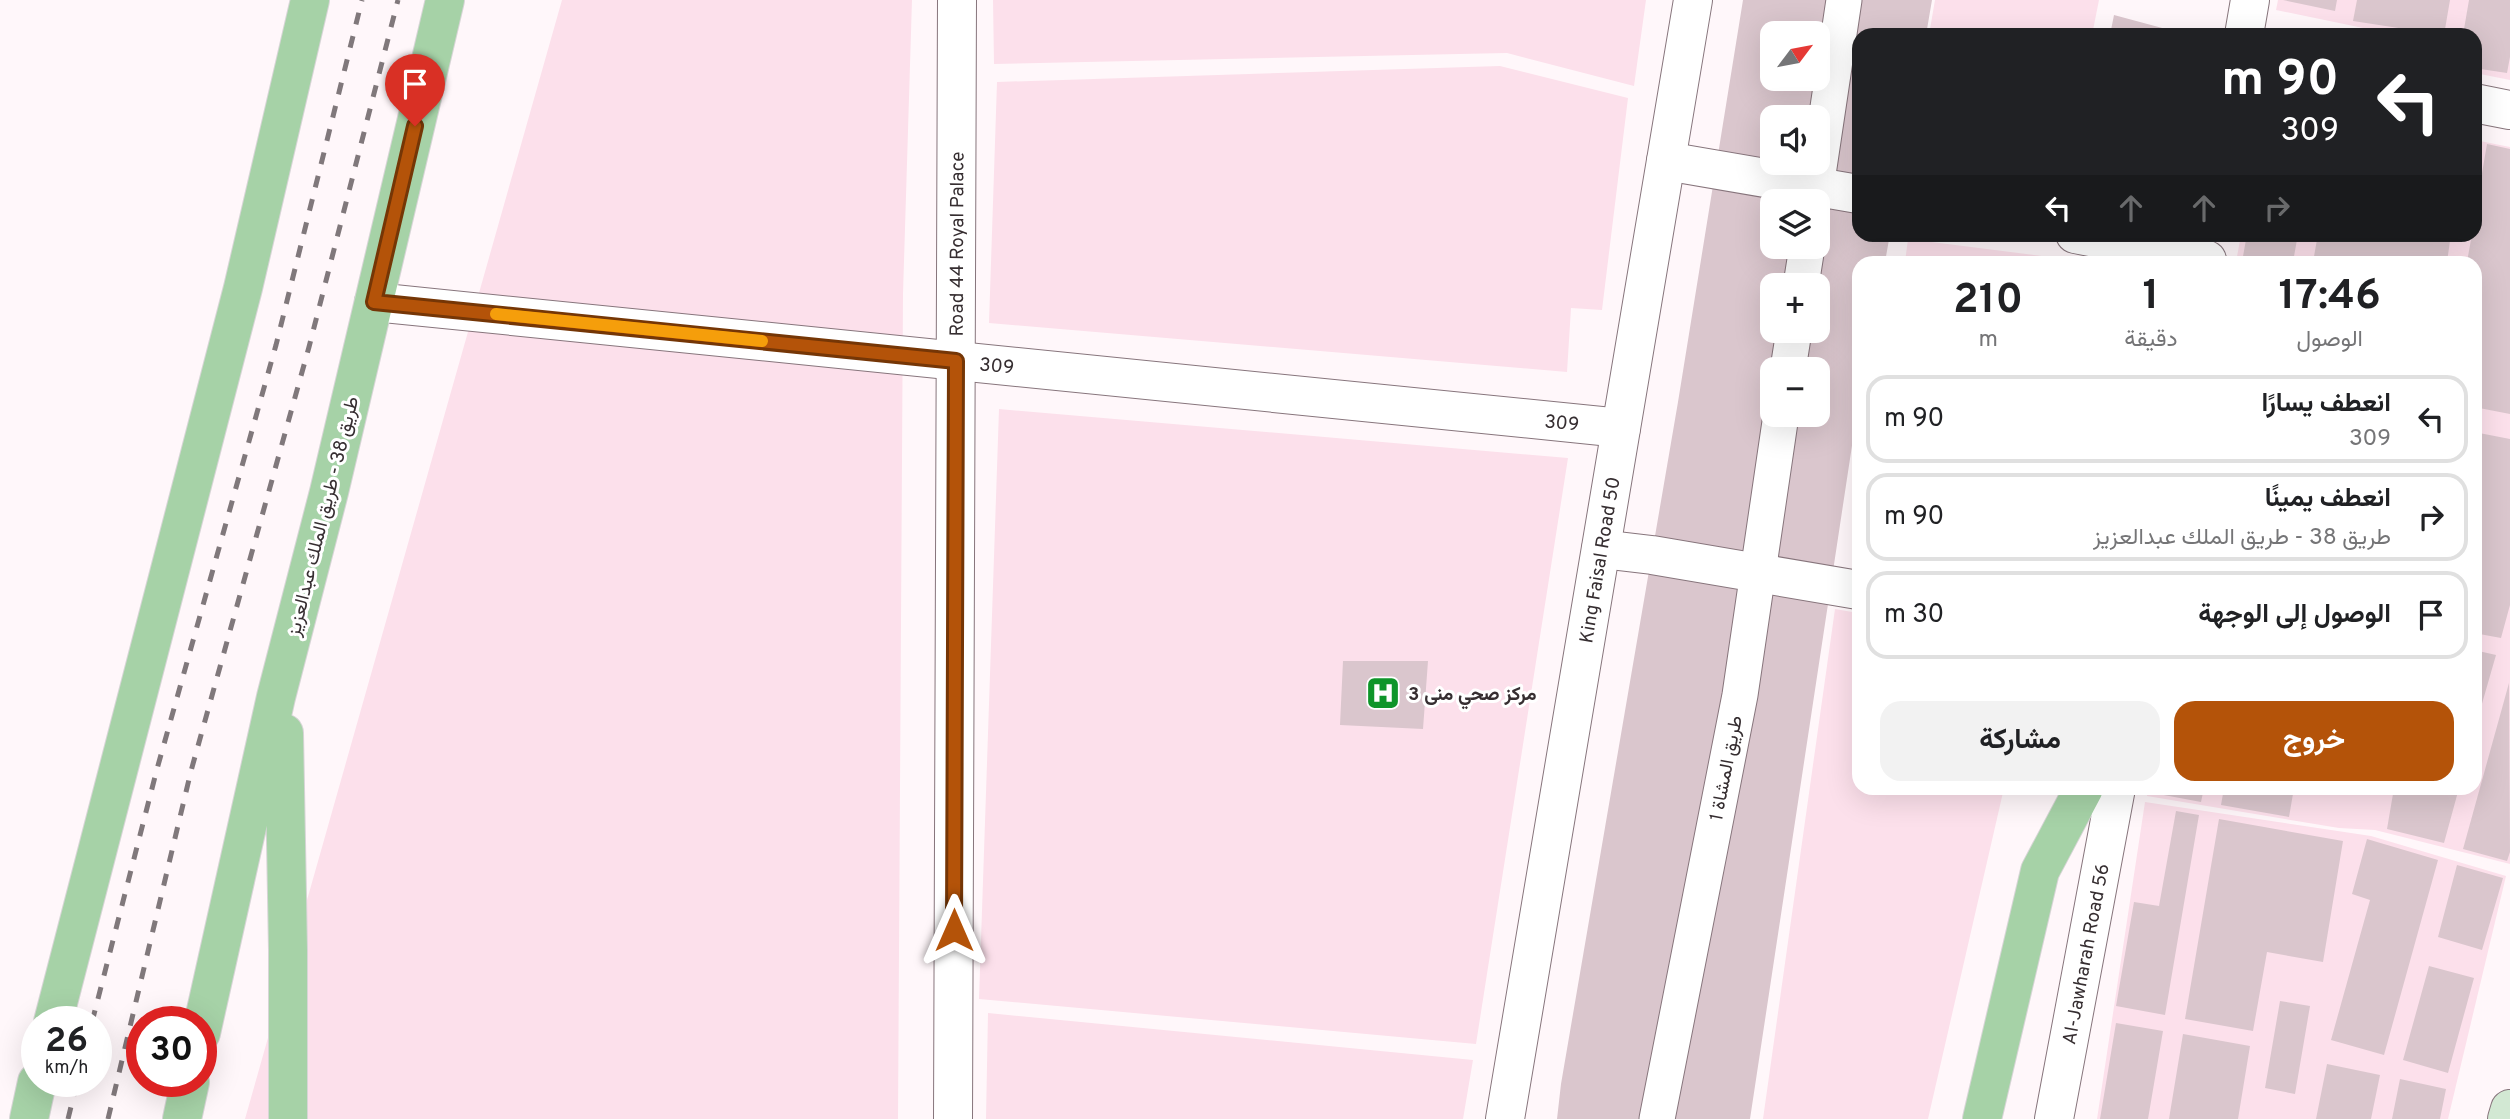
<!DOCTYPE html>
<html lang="ar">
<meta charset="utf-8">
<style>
body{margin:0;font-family:Overpass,Vazirmatn,sans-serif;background:#f2f2f2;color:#202124;direction:rtl;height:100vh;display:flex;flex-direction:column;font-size:26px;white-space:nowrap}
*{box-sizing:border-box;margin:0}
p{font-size:23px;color:#757577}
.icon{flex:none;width:38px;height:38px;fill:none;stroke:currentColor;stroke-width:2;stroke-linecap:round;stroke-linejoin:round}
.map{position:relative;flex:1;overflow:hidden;direction:ltr}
.panel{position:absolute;left:1852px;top:256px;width:630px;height:539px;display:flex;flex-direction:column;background:#fff;border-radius:21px;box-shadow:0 7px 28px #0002;direction:rtl}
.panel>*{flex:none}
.banner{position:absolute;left:1852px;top:28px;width:630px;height:214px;border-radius:21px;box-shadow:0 7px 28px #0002;direction:rtl;background:#202124;color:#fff;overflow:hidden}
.needle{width:46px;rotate:58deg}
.buttons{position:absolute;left:1760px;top:21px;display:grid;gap:14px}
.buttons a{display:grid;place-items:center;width:70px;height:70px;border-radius:14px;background:#fff;box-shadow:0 7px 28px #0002;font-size:35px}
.speed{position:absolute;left:21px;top:1006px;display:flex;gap:14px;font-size:35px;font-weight:700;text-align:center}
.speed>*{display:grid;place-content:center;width:91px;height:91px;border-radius:50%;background:#fff;box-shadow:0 7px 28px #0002;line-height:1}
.speed small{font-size:18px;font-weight:400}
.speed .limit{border:10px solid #d22;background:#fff;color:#111}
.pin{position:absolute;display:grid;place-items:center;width:60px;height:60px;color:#fff;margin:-72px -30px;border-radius:50% 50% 50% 0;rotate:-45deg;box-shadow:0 0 7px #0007}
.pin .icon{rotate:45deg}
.me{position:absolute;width:77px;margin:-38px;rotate:0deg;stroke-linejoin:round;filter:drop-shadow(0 0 5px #0008)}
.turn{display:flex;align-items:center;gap:24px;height:147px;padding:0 28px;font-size:32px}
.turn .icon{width:91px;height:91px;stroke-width:2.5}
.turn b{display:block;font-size:49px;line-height:60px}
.lanes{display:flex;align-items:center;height:66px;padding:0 28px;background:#0003;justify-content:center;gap:35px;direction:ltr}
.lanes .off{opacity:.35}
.eta{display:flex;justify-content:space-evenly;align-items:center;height:119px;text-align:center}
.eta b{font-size:42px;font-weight:700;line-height:49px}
.primary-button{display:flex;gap:14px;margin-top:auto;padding:14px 28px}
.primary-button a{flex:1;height:80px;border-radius:21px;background:#b45309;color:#fff;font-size:28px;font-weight:700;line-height:80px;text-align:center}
.primary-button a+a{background:#f2f2f2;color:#202124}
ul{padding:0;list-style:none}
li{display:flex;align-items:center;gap:21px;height:88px;margin:0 14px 10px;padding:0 14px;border:4px solid #e0e0e0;border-radius:21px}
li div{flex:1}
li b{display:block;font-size:26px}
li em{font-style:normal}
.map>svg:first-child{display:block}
.green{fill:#fce0eb}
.building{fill:#dac6cd;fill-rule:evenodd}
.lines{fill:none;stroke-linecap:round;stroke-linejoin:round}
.pedestrian-casing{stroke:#87757c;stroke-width:37}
.minor-casing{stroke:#87757c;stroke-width:40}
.secondary-casing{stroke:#87757c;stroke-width:40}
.primary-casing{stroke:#d7d5d6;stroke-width:40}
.pedestrian{stroke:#fff;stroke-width:35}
.minor{stroke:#fff;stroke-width:38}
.secondary{stroke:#d2e8d3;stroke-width:38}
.primary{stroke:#a6d2a7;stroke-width:38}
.rail{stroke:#80787b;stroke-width:5;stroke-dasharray:12 12;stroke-linecap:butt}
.route-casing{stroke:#753606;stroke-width:18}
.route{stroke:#b45309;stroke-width:12}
.slow{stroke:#f59e0b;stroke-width:12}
.labels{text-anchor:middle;stroke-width:6;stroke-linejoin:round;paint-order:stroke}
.street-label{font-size:19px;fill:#362e31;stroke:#fff}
.poi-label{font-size:19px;font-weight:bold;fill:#362e31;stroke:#fff;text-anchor:start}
</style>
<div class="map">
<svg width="2510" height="1119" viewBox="0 0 2510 1119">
<rect width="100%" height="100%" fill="#fff7fa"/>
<path class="green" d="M562 0H912L903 294 898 1119H245Z
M993 0H1646L1634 86 1507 53 994 64Z
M1935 0H2099L2092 35H1929Z
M2278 0H2510V80L2475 73 2474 35H2397L2276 10Z
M1500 66 1628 98 1602 310 1571 308 1567 372 989 323 997 82Z
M2475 140 2510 147V864L2375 830 2339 828 2147 796 2148 788H2474V262H2236L2241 235 2474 234Z
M1908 239 2088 262H1905Z
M999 409 1568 458 1476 1044 979 999Z
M1835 609 1858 613V788H2004L1928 1119H1763Z
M2145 802 2371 836 2506 876 2448 1119H2097Z
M988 1013 1473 1060 1463 1119H986Z"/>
<path class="building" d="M1743 0H1932L1926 35H1858V234H1890L1885 262H1858V406L1750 1119H1557L1561 1084 1678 402ZM1773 33H1818V79H1773ZM1773 117H1818V163H1773ZM1773 201H1818V247H1773ZM1773 285H1818V331H1773ZM1773 369H1818V415H1773Z
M2283 0H2337L2335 11Z
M2357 0H2450L2444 35 2353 21Z
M2469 0H2510V57L2507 73 2474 68V35H2463Z
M2114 15 2177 32 2176 35H2110Z
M2487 144 2510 149V414L2474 407V262H2467L2472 234H2474V220Z
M2247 234H2298L2293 262H2242Z
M2318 234H2451L2447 262H2313Z
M2474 432 2510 439V605L2501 638 2474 633Z
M2474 650 2496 655 2475 728H2474Z
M1343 661H1428L1423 729 1340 725Z
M2509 683 2510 852 2507 861 2463 849Z
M2154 788H2204L2201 802 2153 793Z
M2224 788H2294L2289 817 2221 805Z
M2394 788H2459L2444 843 2387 829Z
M2176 811 2199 815 2165 1015 2116 1006 2134 902 2159 906Z
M2219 819 2343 841 2323 962 2267 952 2253 1031 2185 1019Z
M2367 839 2438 860 2384 1055 2331 1040 2370 900 2352 894Z
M2457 865 2503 878 2482 950 2438 937Z
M2429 966 2474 978 2448 1073 2403 1060Z
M2280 1001 2310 1006 2295 1094 2265 1088Z
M2116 1023 2163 1031 2148 1119H2100Z
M2183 1034 2250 1046 2238 1119H2169Z
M2327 1064 2380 1075 2371 1119H2316Z
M2400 1079 2446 1089 2440 1119H2392Z"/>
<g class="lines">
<g class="pedestrian-casing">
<path id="pedestrian" d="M1814 201 1844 0
M1801 285 1807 247
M1788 369 1794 331
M1657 1119 1740 695 1781 415"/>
</g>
<g class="minor-casing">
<g id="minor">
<path d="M2244 35 2250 0"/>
<path d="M2474 103 2510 110"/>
<path d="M1666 161 1858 194"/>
<path d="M2075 234 2207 260"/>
<path id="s1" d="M374 302 1621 428"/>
<path d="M1601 549 1652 555 1858 590"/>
<path id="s2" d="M953 1119 957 0"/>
<path id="s3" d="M1505 1119 1693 0"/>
<path id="s4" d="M2054 1119 2116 788"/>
</g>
</g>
<g class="secondary-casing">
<path id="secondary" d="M2507 1119 2510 1109"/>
</g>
<g class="primary-casing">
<path id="primary" d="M284 733 288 950V1119
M53 1022 243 288 310 0
M201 1033 276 697 329 492 445 0
M29 1119 37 1082
M182 1119 190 1082
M1982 1119 2040 871 2084 788"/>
</g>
<use href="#pedestrian" class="pedestrian"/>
<use href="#minor" class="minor"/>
<use href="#secondary" class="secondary"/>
<use href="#primary" class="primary"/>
<path class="rail" d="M92 1022 157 769 276 345 362 0
M68 1119 77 1082
M108 1119 191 771 309 347 398 0"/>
</g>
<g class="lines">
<g class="route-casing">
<path id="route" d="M415 126 374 302 956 361 954 930"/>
</g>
<use href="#route" class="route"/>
<path class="slow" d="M496 314 762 341"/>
</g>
<defs>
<g id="hospital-square" transform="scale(1.75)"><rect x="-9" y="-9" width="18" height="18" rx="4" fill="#0e9529" stroke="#fff"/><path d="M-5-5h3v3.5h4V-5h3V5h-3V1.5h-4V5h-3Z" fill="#fff"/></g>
</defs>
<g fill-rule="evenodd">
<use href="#hospital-square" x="1383" y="693"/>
</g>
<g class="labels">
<g class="street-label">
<text dy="7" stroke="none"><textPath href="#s2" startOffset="875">Road 44 Royal Palace</textPath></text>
<text dy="7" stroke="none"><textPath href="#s1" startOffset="626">309</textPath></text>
<text dy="7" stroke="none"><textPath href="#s1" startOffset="1194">309</textPath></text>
<text transform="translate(322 516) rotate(-76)" y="7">طريق 38 - طريق الملك عبدالعزيز</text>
<text dy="7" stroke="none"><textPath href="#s3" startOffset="567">King Faisal Road 50</textPath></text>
<text transform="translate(1725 768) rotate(-79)" y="7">طريق المشاة 1</text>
<text dy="7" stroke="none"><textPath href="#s4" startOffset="168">Al-Jawharah Road 56</textPath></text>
</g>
<g class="poi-label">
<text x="1408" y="700">مركز صحي منى 3</text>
</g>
</g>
</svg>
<div class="buttons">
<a><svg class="needle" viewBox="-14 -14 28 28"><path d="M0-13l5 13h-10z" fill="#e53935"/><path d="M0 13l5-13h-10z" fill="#757577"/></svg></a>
<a><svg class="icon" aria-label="sound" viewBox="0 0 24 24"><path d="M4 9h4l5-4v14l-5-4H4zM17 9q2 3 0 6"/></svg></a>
<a><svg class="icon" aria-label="layers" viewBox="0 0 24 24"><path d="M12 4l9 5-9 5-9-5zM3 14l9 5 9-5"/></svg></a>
<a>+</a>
<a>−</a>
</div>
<div class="speed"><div>26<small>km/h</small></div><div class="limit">30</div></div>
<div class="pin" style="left:415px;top:126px;background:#d93025"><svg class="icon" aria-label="arrive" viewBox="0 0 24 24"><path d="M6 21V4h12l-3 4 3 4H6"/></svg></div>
<svg class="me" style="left:954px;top:930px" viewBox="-20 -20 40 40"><path d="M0-17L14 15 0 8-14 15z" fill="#b45309" stroke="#fff" stroke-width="4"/></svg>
<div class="banner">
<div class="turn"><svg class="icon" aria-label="left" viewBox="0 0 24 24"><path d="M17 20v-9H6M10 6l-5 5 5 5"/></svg><div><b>90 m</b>309</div></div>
<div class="lanes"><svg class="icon" aria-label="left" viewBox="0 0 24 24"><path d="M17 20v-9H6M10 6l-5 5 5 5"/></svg><svg class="icon off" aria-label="ahead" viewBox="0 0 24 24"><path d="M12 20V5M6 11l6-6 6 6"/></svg><svg class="icon off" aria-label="ahead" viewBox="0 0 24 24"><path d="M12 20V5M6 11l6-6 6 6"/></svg><svg class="icon off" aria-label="right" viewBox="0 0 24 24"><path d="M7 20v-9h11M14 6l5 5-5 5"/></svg></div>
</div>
<section class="panel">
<div class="eta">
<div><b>17:46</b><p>الوصول</p></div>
<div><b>1</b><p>دقيقة</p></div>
<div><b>210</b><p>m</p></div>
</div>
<ul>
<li><svg class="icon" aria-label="left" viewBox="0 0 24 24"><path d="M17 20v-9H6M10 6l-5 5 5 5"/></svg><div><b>انعطف يسارًا</b><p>309</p></div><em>90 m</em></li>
<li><svg class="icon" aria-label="right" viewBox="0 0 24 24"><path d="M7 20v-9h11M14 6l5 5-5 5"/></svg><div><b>انعطف يمينًا</b><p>طريق 38 - طريق الملك عبدالعزيز</p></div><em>90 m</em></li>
<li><svg class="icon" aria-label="arrive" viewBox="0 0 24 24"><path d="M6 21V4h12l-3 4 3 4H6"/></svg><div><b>الوصول إلى الوجهة</b></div><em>30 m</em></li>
</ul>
<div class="primary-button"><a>خروج</a><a>مشاركة</a></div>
</section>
</div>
